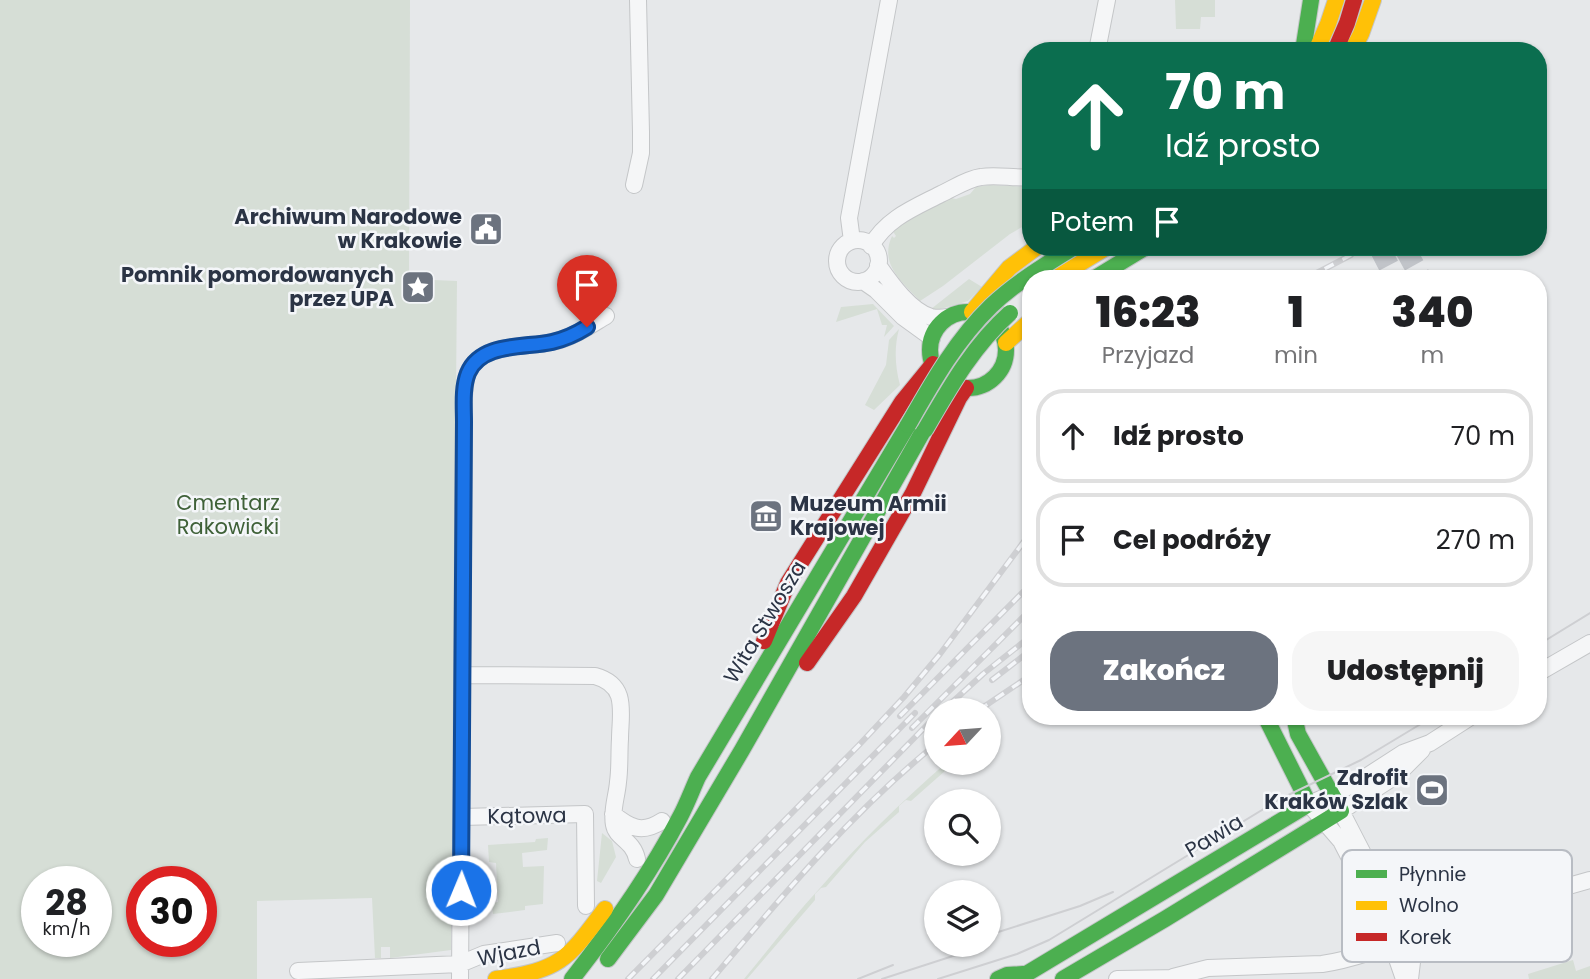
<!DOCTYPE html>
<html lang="pl">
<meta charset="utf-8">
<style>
body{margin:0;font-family:Poppins,sans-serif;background:#f6f6f6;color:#202124;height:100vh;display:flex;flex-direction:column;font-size:26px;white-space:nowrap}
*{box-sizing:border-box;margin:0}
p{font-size:23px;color:#757577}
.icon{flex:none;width:38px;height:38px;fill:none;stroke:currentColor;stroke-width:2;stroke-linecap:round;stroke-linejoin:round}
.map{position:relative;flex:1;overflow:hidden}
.side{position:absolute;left:1022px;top:270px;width:525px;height:455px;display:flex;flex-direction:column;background:#fff;border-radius:28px;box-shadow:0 2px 5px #0004}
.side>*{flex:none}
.banner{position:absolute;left:1022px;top:42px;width:525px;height:214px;border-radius:28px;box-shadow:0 2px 5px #0004;background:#0b6e4f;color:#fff;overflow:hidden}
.needle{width:46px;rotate:244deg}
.tools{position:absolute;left:924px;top:698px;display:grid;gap:14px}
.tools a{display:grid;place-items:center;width:77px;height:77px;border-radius:50%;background:#fff;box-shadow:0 2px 5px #0004;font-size:35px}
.speed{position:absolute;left:21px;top:866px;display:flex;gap:14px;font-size:35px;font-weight:700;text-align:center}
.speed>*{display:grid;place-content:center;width:91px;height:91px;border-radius:50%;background:#fff;box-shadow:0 2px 5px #0004;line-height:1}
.speed small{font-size:18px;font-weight:400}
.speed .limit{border:10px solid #d22;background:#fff;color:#111}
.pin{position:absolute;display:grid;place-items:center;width:60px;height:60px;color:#fff;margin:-72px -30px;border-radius:50% 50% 50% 0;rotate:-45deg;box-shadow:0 0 7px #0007}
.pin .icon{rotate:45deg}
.me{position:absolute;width:77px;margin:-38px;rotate:1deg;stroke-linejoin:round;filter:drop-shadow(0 0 5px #0008)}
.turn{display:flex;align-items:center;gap:24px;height:147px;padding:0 28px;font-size:32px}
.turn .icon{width:91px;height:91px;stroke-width:2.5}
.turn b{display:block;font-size:49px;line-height:60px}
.then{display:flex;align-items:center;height:66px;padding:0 28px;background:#0003;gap:14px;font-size:26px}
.eta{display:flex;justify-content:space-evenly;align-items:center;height:119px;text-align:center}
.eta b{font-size:42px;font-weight:800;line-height:49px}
.primary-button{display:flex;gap:14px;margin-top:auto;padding:14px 28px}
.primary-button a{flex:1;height:80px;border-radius:28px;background:#6c737f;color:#fff;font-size:28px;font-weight:800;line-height:80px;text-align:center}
.primary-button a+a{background:#f6f6f6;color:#202124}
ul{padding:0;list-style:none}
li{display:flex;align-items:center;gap:21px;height:94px;margin:0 14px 10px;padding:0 14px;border:4px solid #e0e0e0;border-radius:28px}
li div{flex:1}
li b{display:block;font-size:26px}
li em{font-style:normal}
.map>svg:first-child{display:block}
.green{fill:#d6ded6;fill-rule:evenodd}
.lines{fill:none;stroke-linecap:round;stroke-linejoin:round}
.secondary-tunnel{stroke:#c1c4c9;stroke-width:21;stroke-dasharray:21 10;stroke-linecap:butt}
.street-casing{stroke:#c4c6c8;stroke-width:18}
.fast-casing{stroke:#c4c6c8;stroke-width:18}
.slow-casing{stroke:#c4c6c8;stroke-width:18}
.jam-casing{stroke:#c4c6c8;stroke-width:18}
.street{stroke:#f5f6f7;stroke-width:16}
.fast{stroke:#4caf50;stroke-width:16}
.slow{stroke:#ffc107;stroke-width:16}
.jam{stroke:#c62828;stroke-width:16}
.tram{stroke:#cecfd2;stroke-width:2}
.rail-casing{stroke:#cecfd2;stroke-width:6}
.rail{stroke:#f4f6f9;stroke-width:3.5;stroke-dasharray:10;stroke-linecap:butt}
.fast-bridge-casing{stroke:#c2c5c8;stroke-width:18;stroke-linecap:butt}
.fast-bridge{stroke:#4caf50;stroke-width:16}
.route-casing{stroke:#114b97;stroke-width:18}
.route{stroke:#1a73e8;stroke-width:12}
.labels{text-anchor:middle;stroke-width:5;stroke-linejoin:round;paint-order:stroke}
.poi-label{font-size:21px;font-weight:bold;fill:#2b3445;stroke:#f4f6f9;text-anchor:end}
.park-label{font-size:21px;fill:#3f6138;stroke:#f4f6f9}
.street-label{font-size:21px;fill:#2b3445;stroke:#f4f6f9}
.key{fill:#f4f6f9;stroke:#b8bcc3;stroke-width:2}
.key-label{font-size:19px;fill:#2b3445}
</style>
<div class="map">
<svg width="1590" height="979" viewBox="0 0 1590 979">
<rect width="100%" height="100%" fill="#e6e8ea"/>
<path class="green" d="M0 0H410L409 279 457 281 451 950 390 958V947H381V958H375L372 898 257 901V979H0ZM37 882H96V942H37ZM142 882H201V942H142Z
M1175 0H1215V17H1201L1200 29H1176Z
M990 185 1031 187V222L1010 234 943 286 920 301C902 282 879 264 892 236L894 238 896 236 892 230 904 220 951 198 956 199 970 194 976 187Z
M969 279 982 287 968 301 937 310 931 309Z
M873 304 894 326 884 337 887 325H882L877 309 836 322 841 307Z
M899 329C894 347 895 367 900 385L874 410 865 405 886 365 889 340Z
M946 763H954L911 801 906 800 899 806V812L865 842 826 887 821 888 815 894V900L747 979H744C769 949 793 917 820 888 859 843 901 802 946 763Z
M602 833 612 841 616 857 601 883 597 881Z
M548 838 547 850 522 853 523 867 544 866 543 904 525 906V910L493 914 492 903 498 902 496 863 489 862 488 845 535 842 536 839Z
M1573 960 1576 971 1590 966V979H1529L1528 974Z"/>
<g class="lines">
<path class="secondary-tunnel" d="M1379 247 1395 278
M1404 247 1421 278"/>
<g class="street-casing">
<path id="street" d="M1097 51 1107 0
M634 185 641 153V132L638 0
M837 261a21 21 0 1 1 42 0a21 21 0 1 1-42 0Z
M852 241 849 218 889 0
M871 246C887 218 914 208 941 194 954 188 967 179 981 177 998 174 1014 179 1031 177
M878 265C890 282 910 311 931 317 936 318 942 318 948 317
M863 281 876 290 903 317 932 338
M1538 673 1590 643
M462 675 595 676C606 679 615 684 619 696 623 709 620 725 620 739 619 753 620 768 618 782 617 796 611 811 614 825 616 838 633 840 637 859
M613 814C630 828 642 834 662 821
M462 817 585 814 586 906
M298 971 460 964 484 954 557 943
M1173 977 1208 968 1322 964C1367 957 1408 937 1451 923 1497 907 1543 893 1590 880
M460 979 464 395C465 388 465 380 468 373 481 342 525 348 552 342 572 338 589 326 606 316
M1117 979 1181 978
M1404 979 1387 930 1341 841 1309 804 1355 784 1403 753 1430 743 1472 716
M1410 979 1412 962 1407 939 1341 811 1397 775 1422 750"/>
</g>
<g class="fast-casing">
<path id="fast" d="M1303 51 1311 0
M1095 278 1146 247
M930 350a38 38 0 1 1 76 0a38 38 0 1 1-76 0Z
M608 959 656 895 742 750 922 433
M572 979C612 928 650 874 680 817 687 804 692 790 698 777L908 425
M998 979 1007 975 1023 974
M1018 979 1309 804 1265 716
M1063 979 1165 919 1341 811 1298 734 1294 716"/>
</g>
<g class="slow-casing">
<path id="slow" d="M1361 34 1373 0
M1316 51 1328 24 1336 0
M1352 51 1361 34
M1056 278 1107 247
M972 312 1009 268 1037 247
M1006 343 1031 320
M496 979C561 970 567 960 605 909"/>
</g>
<g class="jam-casing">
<path id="jam" d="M1335 51 1347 23 1354 0
M764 641 788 583 902 402 933 364
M807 663 854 596 913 493 959 398 966 388"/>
</g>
<use href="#street" class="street"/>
<use href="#fast" class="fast"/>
<use href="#slow" class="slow"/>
<use href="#jam" class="jam"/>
<path class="tram" d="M1538 645 1590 613
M989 935 1080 906 1113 892
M858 979 893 965
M882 979 987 945
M938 979 1017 954 1049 940 1280 799 1361 760 1434 716"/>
<g class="rail-casing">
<path id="rail" d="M1307 278 1351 255
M992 680 1031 650
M948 706 983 674 1031 636
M979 710 1031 675
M900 716 1031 584
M912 728 1031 609
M628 979 859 745 904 697 940 654 1031 532
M653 979 915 713
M678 979 928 724
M712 979C782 896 851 813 936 744"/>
</g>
<use href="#rail" class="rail"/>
<g class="fast-bridge-casing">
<path id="fast-bridge" d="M908 425C932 383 956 340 991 306 1015 283 1045 265 1074 247
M925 430C950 387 973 346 1010 313"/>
</g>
<use href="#fast-bridge" class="fast-bridge"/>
</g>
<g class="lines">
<g class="route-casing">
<path id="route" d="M461 890 464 422C464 407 462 388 468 373 481 342 525 348 552 342 565 339 576 334 587 327"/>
</g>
<use href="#route" class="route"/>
</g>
<defs>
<g id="civic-square" transform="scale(1.75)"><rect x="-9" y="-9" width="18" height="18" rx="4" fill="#6c737f" stroke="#f4f6f9"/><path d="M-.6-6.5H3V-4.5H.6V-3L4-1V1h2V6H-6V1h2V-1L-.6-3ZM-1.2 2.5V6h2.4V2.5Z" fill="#fff"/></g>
<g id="sight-square" transform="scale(1.75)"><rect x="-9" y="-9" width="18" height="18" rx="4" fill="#6c737f" stroke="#f4f6f9"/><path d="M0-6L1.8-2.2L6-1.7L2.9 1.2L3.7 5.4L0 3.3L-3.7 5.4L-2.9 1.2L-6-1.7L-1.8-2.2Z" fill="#fff"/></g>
<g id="museum-square" transform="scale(1.75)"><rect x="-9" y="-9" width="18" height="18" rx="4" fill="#6c737f" stroke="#f4f6f9"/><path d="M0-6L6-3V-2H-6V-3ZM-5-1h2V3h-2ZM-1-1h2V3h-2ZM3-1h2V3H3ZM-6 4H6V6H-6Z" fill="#fff"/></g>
<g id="stadium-square" transform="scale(1.75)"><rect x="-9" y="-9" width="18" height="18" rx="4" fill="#6c737f" stroke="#f4f6f9"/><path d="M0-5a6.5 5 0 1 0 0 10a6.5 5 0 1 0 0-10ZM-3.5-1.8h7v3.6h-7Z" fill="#fff"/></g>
</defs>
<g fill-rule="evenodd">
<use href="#civic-square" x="486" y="229"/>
<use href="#sight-square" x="418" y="287"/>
<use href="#museum-square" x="766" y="516"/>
<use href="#stadium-square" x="1432" y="790"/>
</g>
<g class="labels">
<g class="poi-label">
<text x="462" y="224">Archiwum Narodowe<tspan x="462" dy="24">w Krakowie</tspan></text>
<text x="394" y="282">Pomnik pomordowanych<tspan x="394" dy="24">przez UPA</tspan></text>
<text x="790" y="511" text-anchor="start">Muzeum Armii<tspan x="790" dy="24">Krajowej</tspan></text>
<text x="1408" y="785">Zdrofit<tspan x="1408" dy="24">Kraków Szlak</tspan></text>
</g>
<g class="park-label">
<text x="228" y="510">Cmentarz<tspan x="228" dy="24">Rakowicki</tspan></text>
</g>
<g class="street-label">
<text transform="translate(765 622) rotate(-59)" y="7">Wita Stwosza</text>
<text transform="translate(527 816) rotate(-1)" y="7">Kątowa</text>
<text transform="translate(1214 836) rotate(-31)" y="7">Pawia</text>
<text transform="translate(509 953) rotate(-11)" y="7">Wjazd</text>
</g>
</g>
<rect x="1342" y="850" width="230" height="112" rx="10" class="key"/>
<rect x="1356" y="870" width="31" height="8" fill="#4caf50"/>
<rect x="1356" y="901" width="31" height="9" fill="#ffc107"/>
<rect x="1356" y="933" width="31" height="8" fill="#c62828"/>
<g class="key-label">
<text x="1399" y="881">Płynnie</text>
<text x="1399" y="912">Wolno</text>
<text x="1399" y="944">Korek</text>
</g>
</svg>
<div class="tools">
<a><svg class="needle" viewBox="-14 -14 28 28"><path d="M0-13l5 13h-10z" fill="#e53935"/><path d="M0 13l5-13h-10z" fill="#757577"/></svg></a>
<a><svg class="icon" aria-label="search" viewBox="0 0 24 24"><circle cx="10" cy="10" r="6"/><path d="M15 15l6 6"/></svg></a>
<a><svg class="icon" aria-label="layers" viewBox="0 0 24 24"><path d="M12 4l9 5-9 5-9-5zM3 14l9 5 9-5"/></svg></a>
</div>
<div class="speed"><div>28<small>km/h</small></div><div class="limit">30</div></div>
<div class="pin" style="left:587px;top:327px;background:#d93025"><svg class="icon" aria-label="arrive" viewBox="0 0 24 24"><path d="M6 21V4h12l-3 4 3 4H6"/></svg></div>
<svg class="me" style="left:461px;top:890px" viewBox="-20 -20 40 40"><circle r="17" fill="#1a73e8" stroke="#fff" stroke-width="3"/><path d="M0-11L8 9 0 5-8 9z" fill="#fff"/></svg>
<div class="banner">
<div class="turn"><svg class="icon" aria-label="ahead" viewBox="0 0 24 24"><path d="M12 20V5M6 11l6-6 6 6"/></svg><div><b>70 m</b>Idź prosto</div></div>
<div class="then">Potem<svg class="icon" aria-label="arrive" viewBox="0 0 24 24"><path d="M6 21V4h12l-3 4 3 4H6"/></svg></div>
</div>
<section class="side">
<div class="eta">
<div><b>16:23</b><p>Przyjazd</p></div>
<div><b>1</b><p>min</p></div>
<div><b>340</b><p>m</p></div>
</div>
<ul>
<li><svg class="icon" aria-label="ahead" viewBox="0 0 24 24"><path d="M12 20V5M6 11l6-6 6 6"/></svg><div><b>Idź prosto</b></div><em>70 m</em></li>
<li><svg class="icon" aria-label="arrive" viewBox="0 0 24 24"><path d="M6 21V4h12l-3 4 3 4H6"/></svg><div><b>Cel podróży</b></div><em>270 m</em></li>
</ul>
<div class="primary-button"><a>Zakończ</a><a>Udostępnij</a></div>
</section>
</div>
